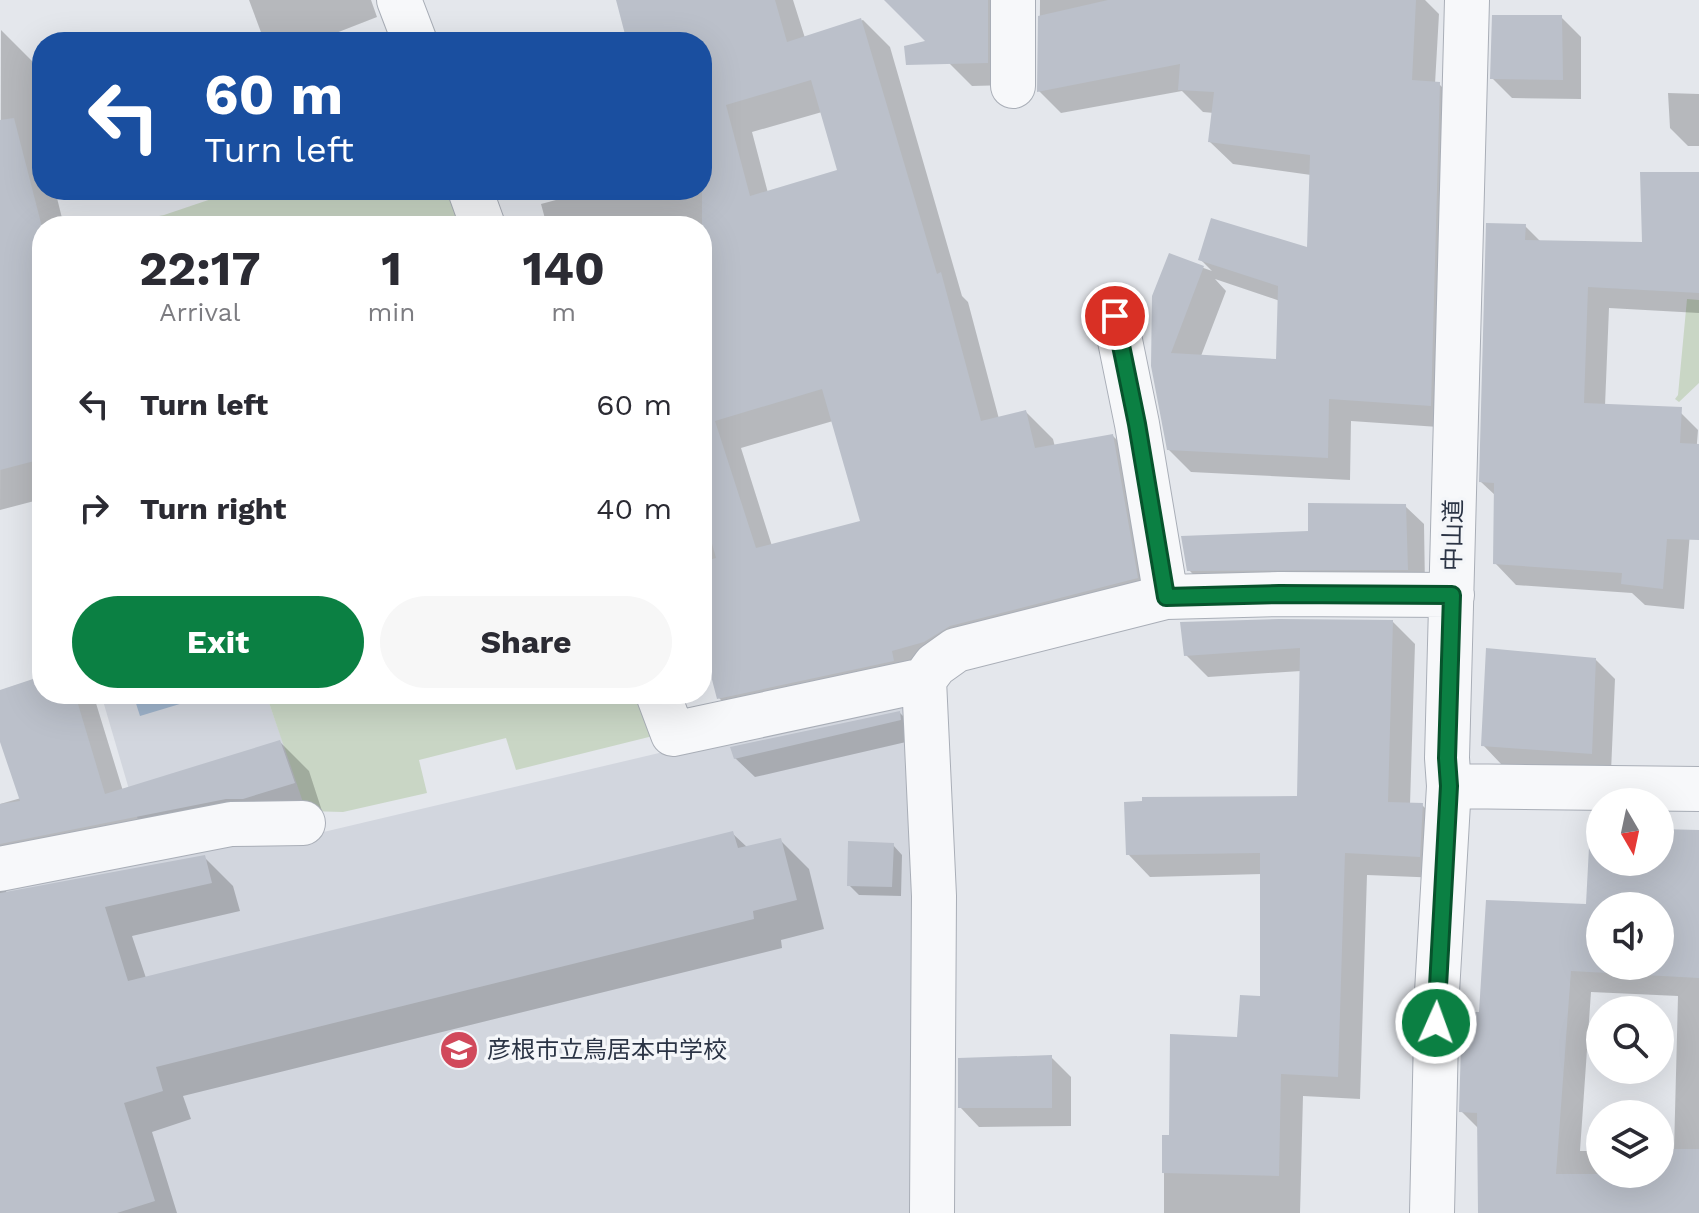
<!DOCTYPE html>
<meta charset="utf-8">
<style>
body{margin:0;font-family:"Work Sans","Noto Sans JP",sans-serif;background:#f7f7f7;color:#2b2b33;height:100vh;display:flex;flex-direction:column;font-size:30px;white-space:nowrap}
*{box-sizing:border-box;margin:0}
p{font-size:26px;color:#7c7c81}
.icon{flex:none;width:44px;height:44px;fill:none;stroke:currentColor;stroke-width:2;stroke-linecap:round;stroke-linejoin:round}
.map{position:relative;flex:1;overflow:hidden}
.drawer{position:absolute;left:32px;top:216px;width:680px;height:488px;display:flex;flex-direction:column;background:#fff;border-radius:32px;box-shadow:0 8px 32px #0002}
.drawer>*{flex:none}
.guide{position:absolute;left:32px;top:32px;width:680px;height:168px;border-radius:32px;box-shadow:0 8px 32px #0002;background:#1a4fa0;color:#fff;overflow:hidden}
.needle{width:52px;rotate:171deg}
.fabs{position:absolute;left:1586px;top:788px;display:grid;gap:16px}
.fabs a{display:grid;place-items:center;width:88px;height:88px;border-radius:50%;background:#fff;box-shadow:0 8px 32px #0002;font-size:40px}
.pin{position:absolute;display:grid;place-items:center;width:68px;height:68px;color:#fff;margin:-34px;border:4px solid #fff;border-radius:50%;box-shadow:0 2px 8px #0007}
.me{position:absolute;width:88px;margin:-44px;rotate:2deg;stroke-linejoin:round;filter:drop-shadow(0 0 6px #0008)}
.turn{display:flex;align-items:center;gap:28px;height:168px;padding:0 40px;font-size:36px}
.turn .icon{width:104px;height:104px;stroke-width:2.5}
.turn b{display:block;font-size:56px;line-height:68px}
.eta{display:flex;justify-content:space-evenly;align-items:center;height:136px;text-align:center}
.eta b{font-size:48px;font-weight:700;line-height:56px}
.cta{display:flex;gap:16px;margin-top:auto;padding:16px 40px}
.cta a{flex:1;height:92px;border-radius:48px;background:#0b8043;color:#fff;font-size:32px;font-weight:700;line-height:92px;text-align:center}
.cta a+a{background:#f7f7f7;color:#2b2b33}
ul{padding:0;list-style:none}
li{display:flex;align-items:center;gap:24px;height:104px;padding:0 40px}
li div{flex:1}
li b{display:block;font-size:30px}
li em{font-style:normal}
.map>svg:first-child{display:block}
.built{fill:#d2d6de}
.green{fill:#c9d6c5}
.water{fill:#9fb4cc}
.shadow{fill:#0003;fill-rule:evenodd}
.building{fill:#bbc0ca;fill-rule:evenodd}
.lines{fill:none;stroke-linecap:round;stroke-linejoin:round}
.minor-casing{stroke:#a9aeb7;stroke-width:46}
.minor{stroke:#f7f8fa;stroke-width:44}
.route-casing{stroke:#07532c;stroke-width:20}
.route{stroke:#0b8043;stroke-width:14}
.labels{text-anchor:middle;stroke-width:7;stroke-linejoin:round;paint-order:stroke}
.street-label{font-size:24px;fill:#2b3445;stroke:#f4f6f9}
.poi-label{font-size:24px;fill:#2b3445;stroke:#f4f6f9;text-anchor:start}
</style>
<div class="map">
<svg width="1699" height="1213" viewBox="0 0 1699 1213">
<rect width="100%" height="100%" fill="#e4e7ec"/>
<path class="built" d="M101 694H266L315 834 910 694 921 1213H0V887L148 854Z"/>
<path class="green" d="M238 190H453L467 226H108L164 215Z
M1687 299 1699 300V383L1679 402 1675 399 1678 395Z
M266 694H641L657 735 516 770 506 738 419 760 427 793 343 812 306 811Z"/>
<path class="water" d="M133 694H213L140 716Z"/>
<path class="shadow" d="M249 0H371L377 17 313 42H269L262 35Z
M618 0H793L805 38 863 20 890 47 962 296 968 302 999 419 1026 412 1053 439 1055 447 1113 436 1140 463 1164 605 746 725 719 698 702 635V226H547L541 204 593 190H702V42H630ZM822 112 840 171 768 193 752 132ZM833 421 862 522 772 546 741 448Z
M886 0H1025L1010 85 972 86Z
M1040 0H1425L1439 14 1435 84H1439L1462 107 1453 428 1351 421 1350 480 1191 472 1168 449 1170 256 1212 271 1200 259 1309 250 1311 175 1233 164 1210 142 1214 113 1203 112 1182 91 1061 113 1039 91ZM1215 279 1280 301 1278 361 1201 356 1226 291Z
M1561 17 1581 37V99L1512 98 1492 78Z
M1 30 33 62 42 97V190H55L64 226H42V499L0 510Z
M1668 93 1699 94V146H1688L1670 128Z
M1699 174V313L1609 308 1605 406 1676 408 1698 430 1684 609 1645 605 1632 593 1516 585 1495 563 1496 496 1481 482 1525 226 1541 242 1644 244Z
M1405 506 1424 524 1425 587 1207 589 1189 570Z
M1393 622 1415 644 1410 805H1422L1444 827 1441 878 1367 875 1360 1099 1303 1096 1300 1213H1164V1137H1171L1239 1039 1262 998V874L1150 877 1128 854 1299 798 1301 671 1208 677 1186 655Z
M1595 659 1615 679 1611 772 1502 765 1483 745Z
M42 678V694H90L95 700 123 791 280 742 309 771 322 811 273 827 12 879 4 896 204 857 233 886 240 911 132 936 146 978 732 833 748 848 780 840 809 869 824 929 781 940 782 948 183 1096 191 1119 152 1132 177 1213H0V804L21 798 0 736V713Z
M900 713 919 732V739L755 777 735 758Z
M1600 830V862H1660V831L1699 832V1213H1480L1479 1129 1461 1111 1481 1014 1588 906ZM1600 906H1660V966H1600ZM1591 992 1678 996 1674 1151H1660V1174H1600V1151H1580Z
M893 845 902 855 901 896 859 895 849 885Z
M1051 1057 1071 1077V1126L979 1127 960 1107Z"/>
<path class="building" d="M616 0H775L787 42 861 18 937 274 941 272 981 421 1026 410 1035 448 1113 434 1138 578 950 626 924 642 892 651 894 661 717 699 702 641V562L716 558 702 508V42H627ZM811 80 837 170 750 196 726 105ZM822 389 860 521 756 548 715 421Z
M884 0H988V63L906 65 904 46 925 41Z
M1108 0H1416L1412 80 1440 82 1431 406 1329 399 1328 458 1167 450 1151 366 1152 296 1169 253 1204 266 1171 353 1276 359 1278 286 1198 260 1211 218 1307 247 1310 155 1208 142 1214 92 1178 90 1180 64 1037 92 1038 16Z
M1492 15H1562L1563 80 1490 79Z
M14 118 42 227V459L0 470V120Z
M1640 172H1699V293L1588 287 1584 403 1682 407 1680 443 1699 444V540L1667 539 1663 589 1621 584 1622 573 1493 564 1494 483 1479 482 1486 223 1526 224 1525 240 1642 242Z
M1308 503 1406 504 1408 570 1187 571 1181 536 1308 531Z
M1279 619 1393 620 1388 802 1423 803 1420 857 1345 853 1338 1077 1281 1074 1279 1176 1162 1173V1135H1169L1170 1034 1237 1037 1240 995 1260 996V853L1126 855 1124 802 1142 801V797L1297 796 1300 648 1184 656 1180 622Z
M1486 648 1596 658 1592 754 1481 746Z
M42 676V694H75L105 794 280 740 295 783 243 799H226L0 844V804L20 801 0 742V690Z
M900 711 901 720 734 759 730 747Z
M1590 828H1600V862H1660V829L1699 830V978L1571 971 1556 1174H1660V1149H1699V1213H1478L1477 1113 1459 1112 1462 1012H1479L1486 900 1586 904ZM1600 906H1660V966H1600Z
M733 831 738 848 781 838 797 900 753 911 754 919 156 1067 163 1091 124 1103 155 1201 117 1213H0V893L205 855 212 883 105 907 128 981Z
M848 841 894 843 892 887 847 886Z
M1052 1055V1108H958V1058Z"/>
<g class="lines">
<g class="minor-casing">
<path id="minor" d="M399 0 415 42
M1013 0V86
M470 190 483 226
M1115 316 1137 424 1166 597
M924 680 935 665 956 650 1166 597 1279 594 1452 595
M658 694 673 734 924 680 934 896 932 1213
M1449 786 1699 789
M0 869 231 824 303 823
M1432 1213 1437 992 1449 786 1447 758 1467 0"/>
</g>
<use href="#minor" class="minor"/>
</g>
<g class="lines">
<g class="route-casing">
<path id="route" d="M1115 316 1137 424 1166 597 1279 594 1452 595 1447 758 1449 786 1436 1023"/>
</g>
<use href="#route" class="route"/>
</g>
<defs>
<g id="school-disc" transform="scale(2)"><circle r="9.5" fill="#d1495b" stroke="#f4f6f9"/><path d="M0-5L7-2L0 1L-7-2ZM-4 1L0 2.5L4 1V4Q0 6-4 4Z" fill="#fff"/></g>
</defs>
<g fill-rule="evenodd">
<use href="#school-disc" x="459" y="1050"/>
</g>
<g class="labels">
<g class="street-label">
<text transform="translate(1453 535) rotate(-89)" y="8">中山道</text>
</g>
<g class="poi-label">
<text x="487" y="1058">彦根市立鳥居本中学校</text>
</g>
</g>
</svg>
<div class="fabs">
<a><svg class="needle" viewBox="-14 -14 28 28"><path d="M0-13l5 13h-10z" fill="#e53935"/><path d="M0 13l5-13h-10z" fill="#7c7c81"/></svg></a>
<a><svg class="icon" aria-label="sound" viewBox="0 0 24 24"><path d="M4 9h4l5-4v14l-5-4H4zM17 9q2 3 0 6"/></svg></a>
<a><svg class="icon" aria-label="search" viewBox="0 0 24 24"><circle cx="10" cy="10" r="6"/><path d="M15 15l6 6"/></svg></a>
<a><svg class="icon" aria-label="layers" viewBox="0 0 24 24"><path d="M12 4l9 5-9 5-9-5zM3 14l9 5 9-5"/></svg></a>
</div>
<div class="pin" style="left:1115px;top:316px;background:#d93025"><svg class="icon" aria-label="arrive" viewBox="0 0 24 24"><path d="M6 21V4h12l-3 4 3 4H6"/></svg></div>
<svg class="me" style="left:1436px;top:1023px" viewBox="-20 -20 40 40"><circle r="17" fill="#0b8043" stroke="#fff" stroke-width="3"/><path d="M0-11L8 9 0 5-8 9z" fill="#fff"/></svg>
<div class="guide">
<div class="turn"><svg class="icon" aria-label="left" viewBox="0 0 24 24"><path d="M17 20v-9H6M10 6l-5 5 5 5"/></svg><div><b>60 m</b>Turn left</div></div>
</div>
<section class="drawer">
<div class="eta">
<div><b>22:17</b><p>Arrival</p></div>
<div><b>1</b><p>min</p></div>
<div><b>140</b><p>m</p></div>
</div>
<ul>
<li><svg class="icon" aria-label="left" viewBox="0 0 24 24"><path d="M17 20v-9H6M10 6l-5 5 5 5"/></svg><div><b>Turn left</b></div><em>60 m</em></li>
<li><svg class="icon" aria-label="right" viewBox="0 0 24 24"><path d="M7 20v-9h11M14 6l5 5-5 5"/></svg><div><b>Turn right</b></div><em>40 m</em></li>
</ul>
<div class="cta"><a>Exit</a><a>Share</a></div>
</section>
</div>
